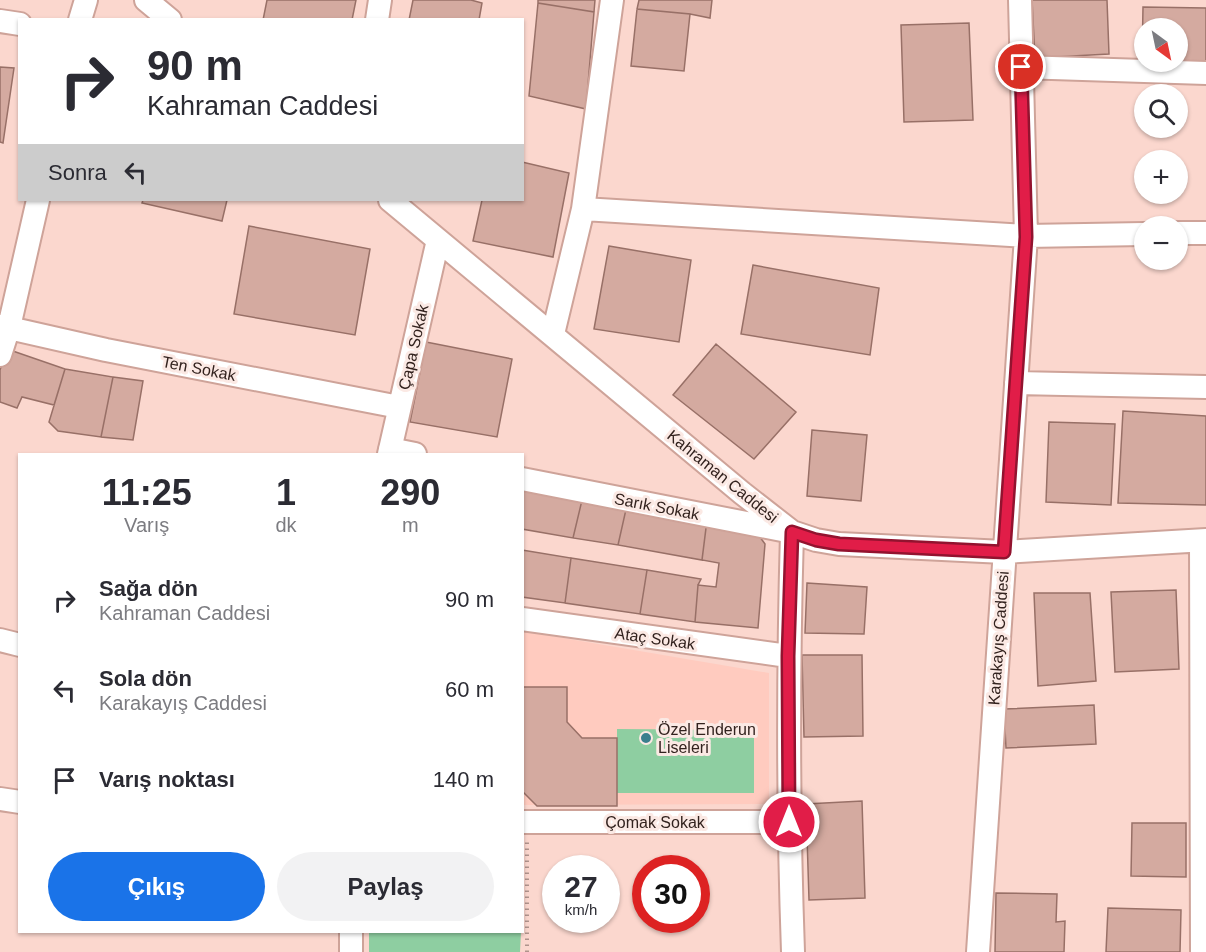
<!DOCTYPE html>
<html lang="tr">
<meta charset="utf-8">
<style>
body{margin:0;font-family:Arial,sans-serif;background:#f2f2f3;color:#2b2b33;height:100vh;display:flex;flex-direction:column;font-size:22px;white-space:nowrap}
*{box-sizing:border-box;margin:0}
p{font-size:20px;color:#7c7c81}
.icon{flex:none;width:33px;height:33px;fill:none;stroke:currentColor;stroke-width:2;stroke-linecap:round;stroke-linejoin:round}
.map{position:relative;flex:1;overflow:hidden}
.panel{position:absolute;left:18px;top:453px;width:506px;height:480px;display:flex;flex-direction:column;background:#fff;border-radius:0px;box-shadow:0 2px 4px #0004}
.panel>*{flex:none}
.banner{position:absolute;left:18px;top:18px;width:506px;height:183px;border-radius:0px;box-shadow:0 2px 4px #0004;background:#fff;color:#2b2b33;overflow:hidden}
.needle{width:39px;rotate:147deg}
.tools{position:absolute;left:1134px;top:18px;display:grid;gap:12px}
.tools a{display:grid;place-items:center;width:54px;height:54px;border-radius:50%;background:#fff;box-shadow:0 2px 4px #0004;font-size:30px}
.speed{position:absolute;left:542px;top:855px;display:flex;gap:12px;font-size:30px;font-weight:700;text-align:center}
.speed>*{display:grid;place-content:center;width:78px;height:78px;border-radius:50%;background:#fff;box-shadow:0 2px 4px #0004;line-height:1}
.speed small{font-size:15px;font-weight:400}
.speed .limit{border:9px solid #d22;background:#fff;color:#111}
.pin{position:absolute;display:grid;place-items:center;width:51px;height:51px;color:#fff;margin:-26px;border:3px solid #fff;border-radius:50%;box-shadow:0 2px 6px #0007}
.me{position:absolute;width:66px;margin:-33px;rotate:0deg;stroke-linejoin:round;filter:drop-shadow(0 0 4px #0008)}
.turn{display:flex;align-items:center;gap:21px;height:126px;padding:0 30px;font-size:27px}
.turn .icon{width:78px;height:78px;stroke-width:2.5}
.turn b{display:block;font-size:42px;line-height:51px}
.then{display:flex;align-items:center;height:57px;padding:0 30px;background:#0003;gap:12px;font-size:22px}
.eta{display:flex;justify-content:space-evenly;align-items:center;height:102px;text-align:center}
.eta b{font-size:36px;font-weight:700;line-height:42px}
.cta{display:flex;gap:12px;margin-top:auto;padding:12px 30px}
.cta a{flex:1;height:69px;border-radius:36px;background:#1a73e8;color:#fff;font-size:24px;font-weight:700;line-height:69px;text-align:center}
.cta a+a{background:#f2f2f3;color:#2b2b33}
ul{padding:0;list-style:none}
li{display:flex;align-items:center;gap:18px;height:90px;padding:0 30px}
li div{flex:1}
li b{display:block;font-size:22px}
li em{font-style:normal}
.map>svg:first-child{display:block}
.built{fill:#ffcbbf}
.green{fill:#8ecea1}
.building{fill:#d4aaa0;stroke:#987067;stroke-width:1.5;fill-rule:evenodd}
.lines{fill:none;stroke-linecap:round;stroke-linejoin:round}
.minor-casing{stroke:#cea399;stroke-width:26}
.path{stroke:#b0938c;stroke-width:4;stroke-dasharray:1.5 4.5;stroke-linecap:butt}
.minor{stroke:#fff;stroke-width:22}
.route-casing{stroke:#92132f;stroke-width:15}
.route{stroke:#e11d48;stroke-width:10}
.poi-dot{fill:#3a7f8d;stroke:#fbe9e4;stroke-width:2}
.labels{text-anchor:middle;stroke-width:6;stroke-linejoin:round;paint-order:stroke}
.street-label{font-size:16px;fill:#32221e;stroke:#fbe9e4}
.poi-label{font-size:16px;fill:#32221e;stroke:#fbe9e4;text-anchor:start}
</style>
<div class="map">
<svg width="1206" height="952" viewBox="0 0 1206 952">
<rect width="100%" height="100%" fill="#fbd7ce"/>
<path class="built" d="M522 631 769 673V804L522 805Z"/>
<path class="green" d="M617 729 754 730V793H617Z
M369 932H521L520 952H369Z"/>
<path class="building" d="M267 0H356L352 20H263Z
M413 0H471L482 3 479 20H409Z
M538 0H595L594 12 538 3Z
M639 0H712L710 18 690 14 637 9Z
M1032 0H1107L1109 54 1035 58Z
M538 3 594 12 586 109 529 96Z
M1143 7 1206 8V63H1142ZM1144 28H1178V62H1144Z
M637 9 690 14 684 71 631 66Z
M969 23 973 120 904 122 901 25Z
M0 67 14 68 3 143 0 142Z
M522 162 569 173 553 257 473 241 482 200H522Z
M143 200H227L222 221 142 203Z
M249 226 370 249 355 335 234 314Z
M609 246 691 260 679 342 594 329Z
M753 265 879 288 870 355 741 334Z
M426 342 512 359 497 437 410 422Z
M716 344 796 412 754 459 673 395Z
M7 349 65 369 54 405 22 397 17 408 0 402V370Z
M65 369 113 377 101 437 58 431 49 422Z
M113 377 143 381 133 440 101 437Z
M1123 411 1206 416V505L1118 503Z
M1049 422 1115 424 1111 505 1046 502Z
M812 430 867 435 861 501 807 496Z
M522 484 583 496 573 538 522 529Z
M583 496 627 505 618 545 573 538Z
M627 505 707 520 702 560 618 545Z
M707 520 755 530 765 544 758 628 695 622 698 585 716 587 719 563 702 560Z
M522 550 571 558 565 603 522 597Z
M571 558 647 570 640 614 565 603Z
M647 570 701 579 698 585 695 622 640 614Z
M807 583 867 587 864 634 805 633Z
M1176 590 1179 669 1115 672 1111 592Z
M1034 593H1090L1096 681 1038 686Z
M802 655H862L863 736 804 737Z
M522 687H567V722L582 738H617V806H537L522 791Z
M1094 705 1096 744 1006 748 1004 709Z
M862 801 865 898 809 900 806 804Z
M1132 823H1186V877L1131 876Z
M996 893 1057 894 1056 922 1065 921 1064 952H995Z
M1108 908 1181 910 1180 952H1106Z"/>
<g class="lines">
<g class="minor-casing">
<path id="minor" d="M146 0 170 20
M80 20 86 0
M377 20 380 0
M0 21 20 24
M1021 67 1206 73
M390 200 742 493 792 532 816 540 839 544 1004 552 1206 540
M583 209 1026 236 1144 234
M1178 233H1206
M0 326 106 350 399 407
M553 334 583 209 612 0
M0 355 9 327 38 200
M1016 383 1206 387
M390 449 415 454
M389 454 438 240
M522 479 792 532C788 672 788 812 793 952
M1201 541 1202 952
M522 619 788 656
M0 640 20 645
M0 799 20 802
M522 822H789
M351 952V932
M978 952 1026 236 1020 0"/>
</g>
<path class="path" d="M527 952V842"/>
<use href="#minor" class="minor"/>
</g>
<g class="lines">
<g class="route-casing">
<path id="route" d="M789 822 788 656 792 532 816 540 839 544 1004 552 1026 237 1021 67"/>
</g>
<use href="#route" class="route"/>
</g>
<circle class="poi-dot" cx="646" cy="738" r="6"/>
<g class="labels">
<g class="street-label">
<text transform="translate(413 347) rotate(-77)" y="6">Çapa Sokak</text>
<text transform="translate(199 368) rotate(11)" y="6">Ten Sokak</text>
<text transform="translate(723 476) rotate(39)" y="6">Kahraman Caddesi</text>
<text transform="translate(657 506) rotate(11)" y="6">Sarık Sokak</text>
<text transform="translate(655 638) rotate(8)" y="6">Ataç Sokak</text>
<text transform="translate(998 638) rotate(-86)" y="6">Karakayış Caddesi</text>
<text x="655" y="828">Çomak Sokak</text>
</g>
<g class="poi-label">
<text x="658" y="735">Özel Enderun<tspan x="658" dy="18">Liseleri</tspan></text>
</g>
</g>
</svg>
<div class="tools">
<a><svg class="needle" viewBox="-14 -14 28 28"><path d="M0-13l5 13h-10z" fill="#e53935"/><path d="M0 13l5-13h-10z" fill="#7c7c81"/></svg></a>
<a><svg class="icon" aria-label="search" viewBox="0 0 24 24"><circle cx="10" cy="10" r="6"/><path d="M15 15l6 6"/></svg></a>
<a>+</a>
<a>−</a>
</div>
<div class="speed"><div>27<small>km/h</small></div><div class="limit">30</div></div>
<div class="pin" style="left:1021px;top:67px;background:#d93025"><svg class="icon" aria-label="arrive" viewBox="0 0 24 24"><path d="M6 21V4h12l-3 4 3 4H6"/></svg></div>
<svg class="me" style="left:789px;top:822px" viewBox="-20 -20 40 40"><circle r="17" fill="#e11d48" stroke="#fff" stroke-width="3"/><path d="M0-11L8 9 0 5-8 9z" fill="#fff"/></svg>
<div class="banner">
<div class="turn"><svg class="icon" aria-label="right" viewBox="0 0 24 24"><path d="M7 20v-9h11M14 6l5 5-5 5"/></svg><div><b>90 m</b>Kahraman Caddesi</div></div>
<div class="then">Sonra<svg class="icon" aria-label="left" viewBox="0 0 24 24"><path d="M17 20v-9H6M10 6l-5 5 5 5"/></svg></div>
</div>
<section class="panel">
<div class="eta">
<div><b>11:25</b><p>Varış</p></div>
<div><b>1</b><p>dk</p></div>
<div><b>290</b><p>m</p></div>
</div>
<ul>
<li><svg class="icon" aria-label="right" viewBox="0 0 24 24"><path d="M7 20v-9h11M14 6l5 5-5 5"/></svg><div><b>Sağa dön</b><p>Kahraman Caddesi</p></div><em>90 m</em></li>
<li><svg class="icon" aria-label="left" viewBox="0 0 24 24"><path d="M17 20v-9H6M10 6l-5 5 5 5"/></svg><div><b>Sola dön</b><p>Karakayış Caddesi</p></div><em>60 m</em></li>
<li><svg class="icon" aria-label="arrive" viewBox="0 0 24 24"><path d="M6 21V4h12l-3 4 3 4H6"/></svg><div><b>Varış noktası</b></div><em>140 m</em></li>
</ul>
<div class="cta"><a>Çıkış</a><a>Paylaş</a></div>
</section>
</div>
